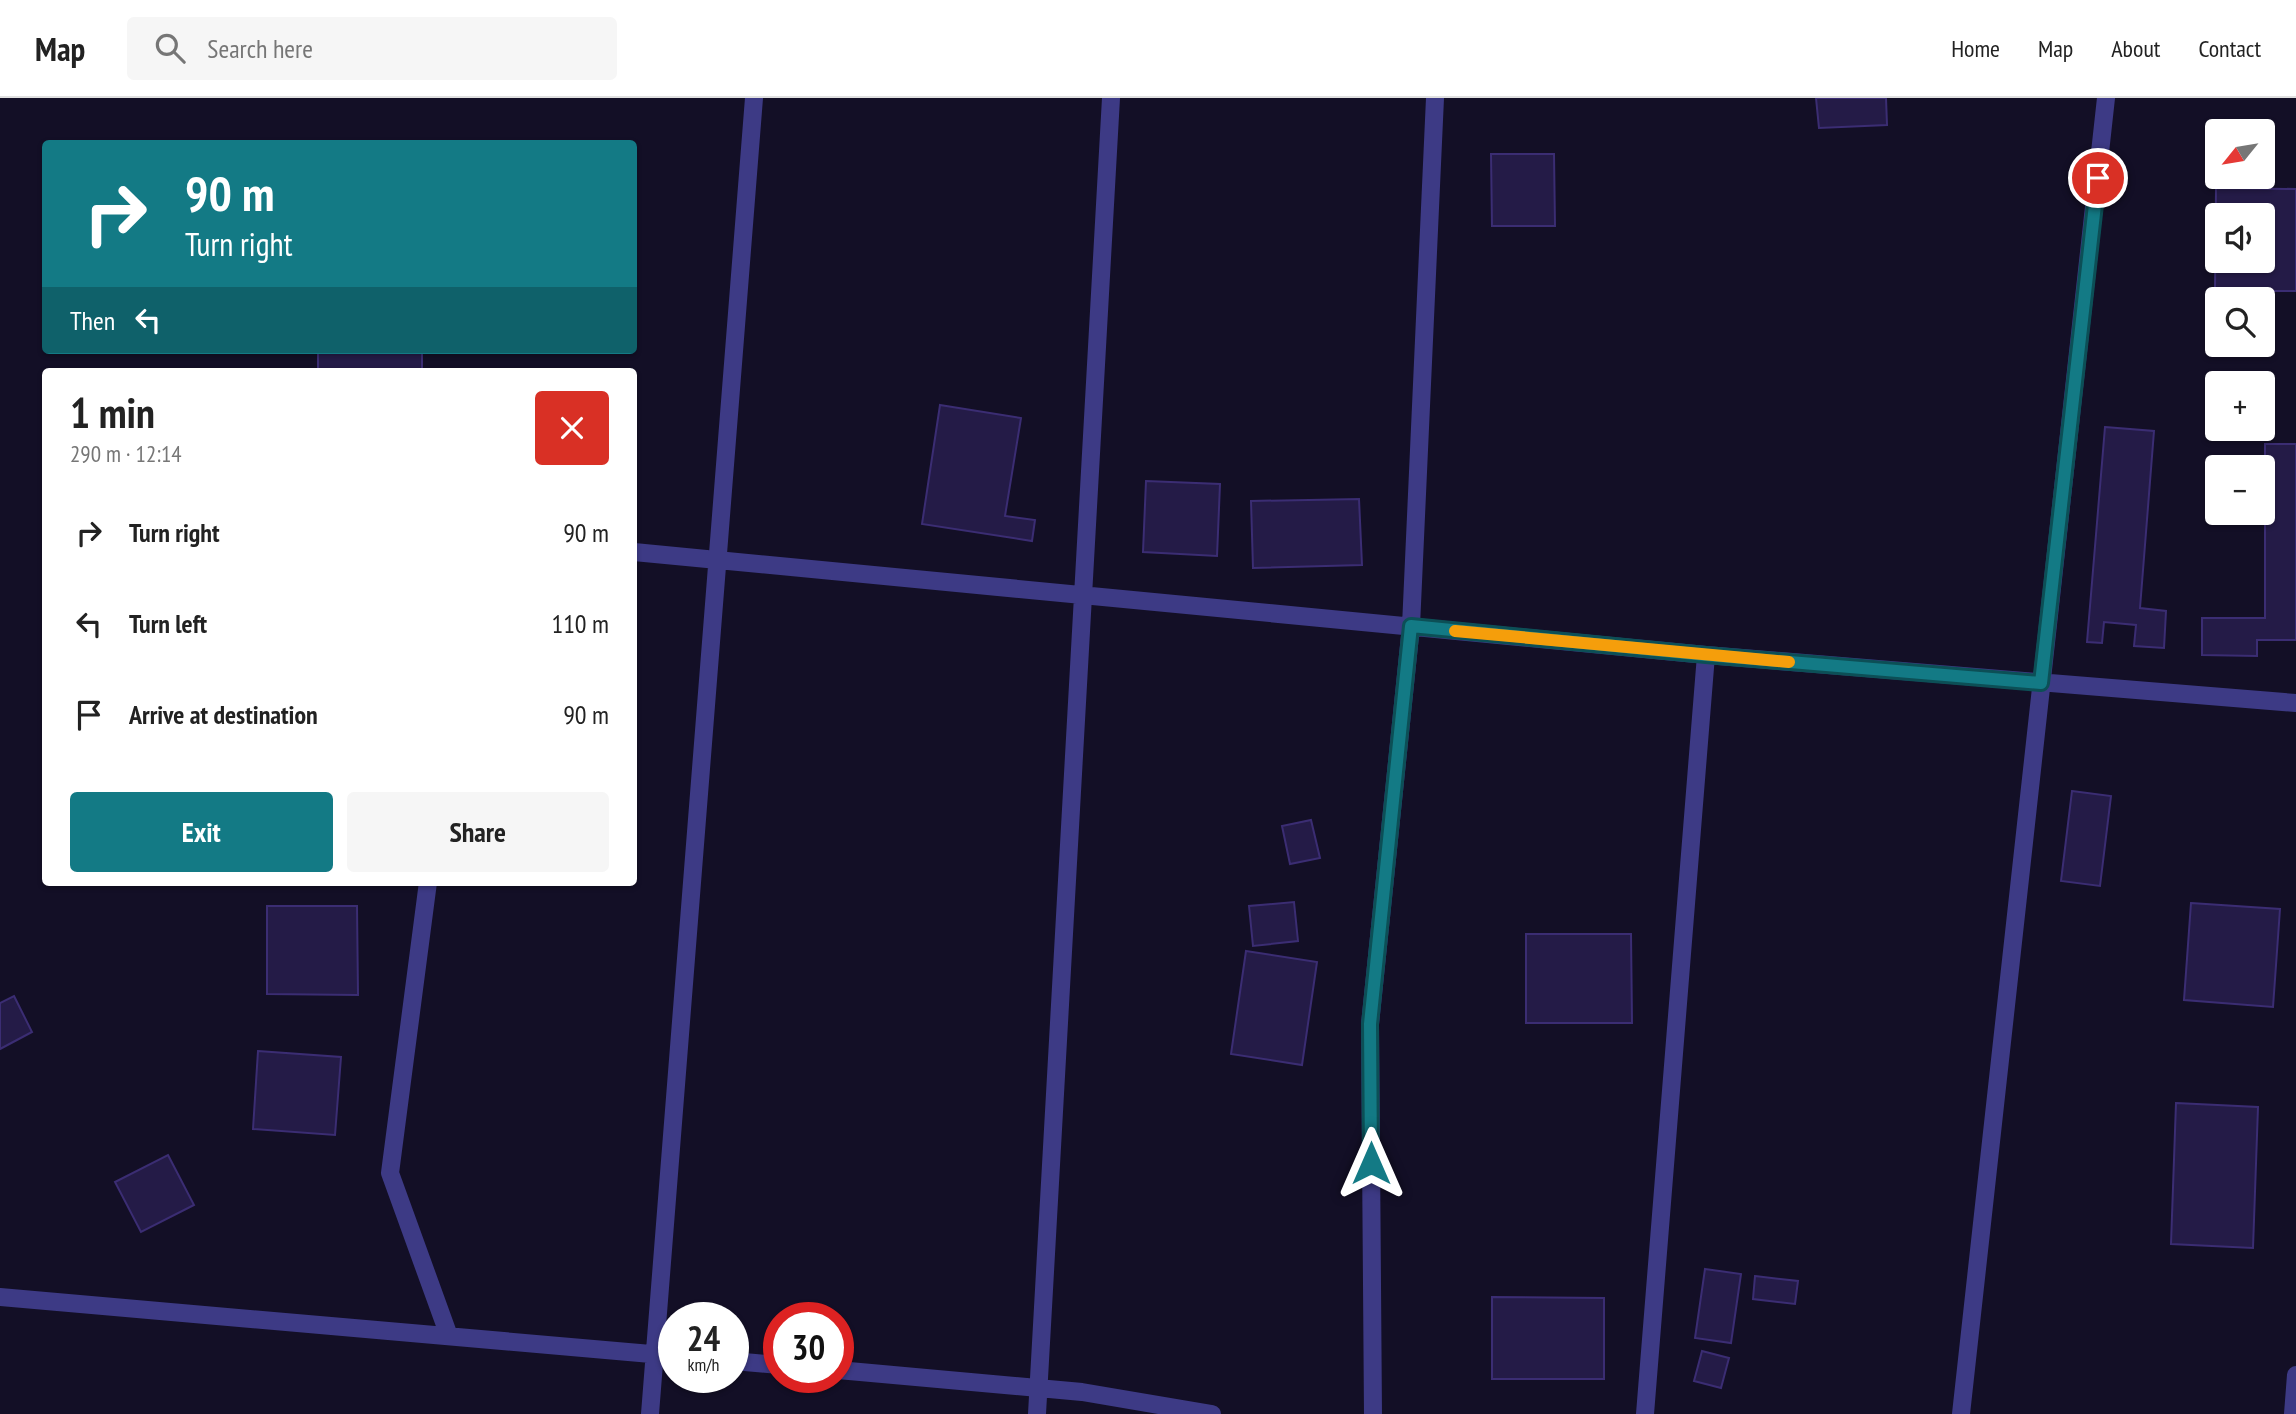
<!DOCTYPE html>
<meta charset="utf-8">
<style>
body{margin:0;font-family:"PT Sans Narrow",sans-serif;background:#f6f6f6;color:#222;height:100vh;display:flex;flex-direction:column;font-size:26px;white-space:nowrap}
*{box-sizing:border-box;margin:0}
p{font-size:23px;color:#767676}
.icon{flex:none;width:38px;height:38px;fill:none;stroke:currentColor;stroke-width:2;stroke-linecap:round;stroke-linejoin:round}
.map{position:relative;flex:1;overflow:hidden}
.drawer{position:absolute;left:42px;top:270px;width:595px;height:518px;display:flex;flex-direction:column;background:#fff;border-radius:7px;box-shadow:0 2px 5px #0004}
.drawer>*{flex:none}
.banner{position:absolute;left:42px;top:42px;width:595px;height:214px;border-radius:7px;box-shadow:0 2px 5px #0004;background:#137a85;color:#fff;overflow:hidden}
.needle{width:46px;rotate:240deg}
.buttons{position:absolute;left:2205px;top:21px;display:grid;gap:14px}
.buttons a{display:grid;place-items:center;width:70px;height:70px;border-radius:7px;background:#fff;box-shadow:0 2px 5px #0004;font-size:35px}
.speed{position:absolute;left:658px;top:1204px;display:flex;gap:14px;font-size:35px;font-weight:700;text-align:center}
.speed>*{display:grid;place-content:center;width:91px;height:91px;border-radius:50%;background:#fff;box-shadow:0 2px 5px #0004;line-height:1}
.speed small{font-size:18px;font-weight:400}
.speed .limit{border:10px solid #d22;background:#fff;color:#111}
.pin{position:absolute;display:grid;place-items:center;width:60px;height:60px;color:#fff;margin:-30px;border:4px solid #fff;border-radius:50%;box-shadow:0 2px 7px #0007}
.me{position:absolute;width:77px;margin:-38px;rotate:0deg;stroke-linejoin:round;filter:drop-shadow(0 0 5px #0008)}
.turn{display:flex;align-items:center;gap:24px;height:147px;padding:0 28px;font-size:32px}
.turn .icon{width:91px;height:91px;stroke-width:2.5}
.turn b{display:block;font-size:49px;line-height:60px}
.then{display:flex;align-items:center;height:66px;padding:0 28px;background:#0003;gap:14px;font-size:26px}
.round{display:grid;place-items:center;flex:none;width:74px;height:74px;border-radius:7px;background:#f6f6f6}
.overview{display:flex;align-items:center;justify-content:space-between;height:119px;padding:0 28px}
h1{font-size:42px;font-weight:700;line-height:52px}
.button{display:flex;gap:14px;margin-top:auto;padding:14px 28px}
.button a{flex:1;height:80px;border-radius:7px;background:#137a85;color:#fff;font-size:28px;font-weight:700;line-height:80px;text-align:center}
.button a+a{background:#f6f6f6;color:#222}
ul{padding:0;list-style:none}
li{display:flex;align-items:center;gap:21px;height:91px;padding:0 28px}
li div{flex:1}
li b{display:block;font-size:26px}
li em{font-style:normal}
header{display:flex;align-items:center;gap:42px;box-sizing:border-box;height:98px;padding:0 35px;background:#fff;border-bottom:2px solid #e0e0e0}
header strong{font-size:33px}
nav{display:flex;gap:38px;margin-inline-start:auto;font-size:24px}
.search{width:490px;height:63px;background:#f6f6f6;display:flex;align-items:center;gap:18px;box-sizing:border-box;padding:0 24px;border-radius:7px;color:#767676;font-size:26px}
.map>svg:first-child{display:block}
.building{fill:#241b47;stroke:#3b2d73;stroke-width:2;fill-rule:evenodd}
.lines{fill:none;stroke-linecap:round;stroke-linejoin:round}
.street{stroke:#3d3a85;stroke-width:18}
.route-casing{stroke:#0c4f56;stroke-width:18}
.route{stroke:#137a85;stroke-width:12}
.slow{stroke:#f59e0b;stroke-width:12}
</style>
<header>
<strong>Map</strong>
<div class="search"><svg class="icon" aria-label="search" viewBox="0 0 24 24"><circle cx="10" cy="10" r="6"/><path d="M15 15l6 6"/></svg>Search here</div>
<nav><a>Home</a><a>Map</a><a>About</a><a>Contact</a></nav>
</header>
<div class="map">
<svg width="2296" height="1316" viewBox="0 0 2296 1316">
<rect width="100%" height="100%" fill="#130f26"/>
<path class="building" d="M1816 0H1886L1887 27 1819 30Z
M1491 56H1554L1555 128H1492Z
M2216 90 2296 91V193H2215ZM2217 117H2263V163H2217Z
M318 252H422V273H318Z
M940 307 1021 320 1005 418 1035 422 1032 443 922 426Z
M2105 329 2154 333 2140 510 2166 513 2164 550 2134 548 2136 527 2104 524 2102 545 2087 544Z
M2265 346H2296V542H2257V558L2202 557V520H2265Z
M1146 383 1220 386 1217 458 1143 454Z
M1359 401 1362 467 1253 470 1251 403Z
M2072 693 2111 698 2100 788 2061 783Z
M1311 722 1320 760 1290 766 1282 728Z
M1294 804 1298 843 1253 848 1249 808Z
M2191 805 2280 811 2273 909 2184 902Z
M267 808H357L358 897 267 896Z
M1526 836H1631L1632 925H1526Z
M1246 853 1317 864 1302 967 1231 956Z
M14 898 32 934 0 951V905Z
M258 953 341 959 335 1037 253 1031Z
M2176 1005 2258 1009 2253 1150 2171 1146Z
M168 1057 194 1107 141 1134 115 1084Z
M1705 1171 1741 1176 1731 1245 1695 1240Z
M1755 1178 1798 1183 1795 1206 1753 1201Z
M1492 1199 1604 1200V1281H1492Z
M1702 1253 1729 1260 1721 1290 1694 1283Z"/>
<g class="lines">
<path class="street" d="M634 454 1706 557 1645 1316
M1706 557 2296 605
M428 784 390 1075 449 1238
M0 1199 674 1258
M733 1263 779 1267
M838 1272 1082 1294 1212 1316
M650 1316 754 0
M1037 1316 1111 0
M1373 1316 1370 926 1411 528 1435 0
M1961 1316 2106 0
M2293 1316 2296 1277"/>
</g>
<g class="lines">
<g class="route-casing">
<path id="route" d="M1371 1065 1370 926 1411 528 1706 557 2041 585 2098 80"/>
</g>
<use href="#route" class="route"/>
<path class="slow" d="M1455 533 1789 564"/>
</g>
</svg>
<div class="buttons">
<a><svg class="needle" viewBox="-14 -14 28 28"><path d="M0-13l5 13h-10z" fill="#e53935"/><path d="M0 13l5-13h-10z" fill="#767676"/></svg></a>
<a><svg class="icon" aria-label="sound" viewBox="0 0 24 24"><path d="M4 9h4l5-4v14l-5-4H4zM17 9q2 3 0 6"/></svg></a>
<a><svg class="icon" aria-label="search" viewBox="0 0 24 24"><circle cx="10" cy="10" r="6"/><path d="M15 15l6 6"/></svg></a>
<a>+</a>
<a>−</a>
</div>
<div class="speed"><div>24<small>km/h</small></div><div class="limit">30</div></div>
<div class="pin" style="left:2098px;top:80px;background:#d93025"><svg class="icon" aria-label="arrive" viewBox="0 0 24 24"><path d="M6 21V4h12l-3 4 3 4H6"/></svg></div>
<svg class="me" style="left:1371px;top:1065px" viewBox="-20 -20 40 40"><path d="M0-17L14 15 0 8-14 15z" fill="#137a85" stroke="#fff" stroke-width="4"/></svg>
<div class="banner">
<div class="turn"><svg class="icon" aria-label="right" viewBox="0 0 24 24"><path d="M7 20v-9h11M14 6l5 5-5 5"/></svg><div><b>90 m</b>Turn right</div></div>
<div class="then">Then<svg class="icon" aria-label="left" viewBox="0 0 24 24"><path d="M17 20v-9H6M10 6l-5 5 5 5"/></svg></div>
</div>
<section class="drawer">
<div class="overview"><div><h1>1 min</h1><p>290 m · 12:14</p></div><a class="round" style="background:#d93025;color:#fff"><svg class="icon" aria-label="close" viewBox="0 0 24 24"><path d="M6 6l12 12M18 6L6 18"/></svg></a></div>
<ul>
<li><svg class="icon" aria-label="right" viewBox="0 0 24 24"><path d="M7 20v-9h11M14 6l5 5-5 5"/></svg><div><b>Turn right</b></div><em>90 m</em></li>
<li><svg class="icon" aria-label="left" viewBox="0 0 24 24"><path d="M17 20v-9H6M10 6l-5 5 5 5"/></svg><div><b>Turn left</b></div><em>110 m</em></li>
<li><svg class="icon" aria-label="arrive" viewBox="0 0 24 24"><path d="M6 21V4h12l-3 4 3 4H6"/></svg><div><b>Arrive at destination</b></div><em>90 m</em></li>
</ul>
<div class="button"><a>Exit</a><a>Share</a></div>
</section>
</div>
